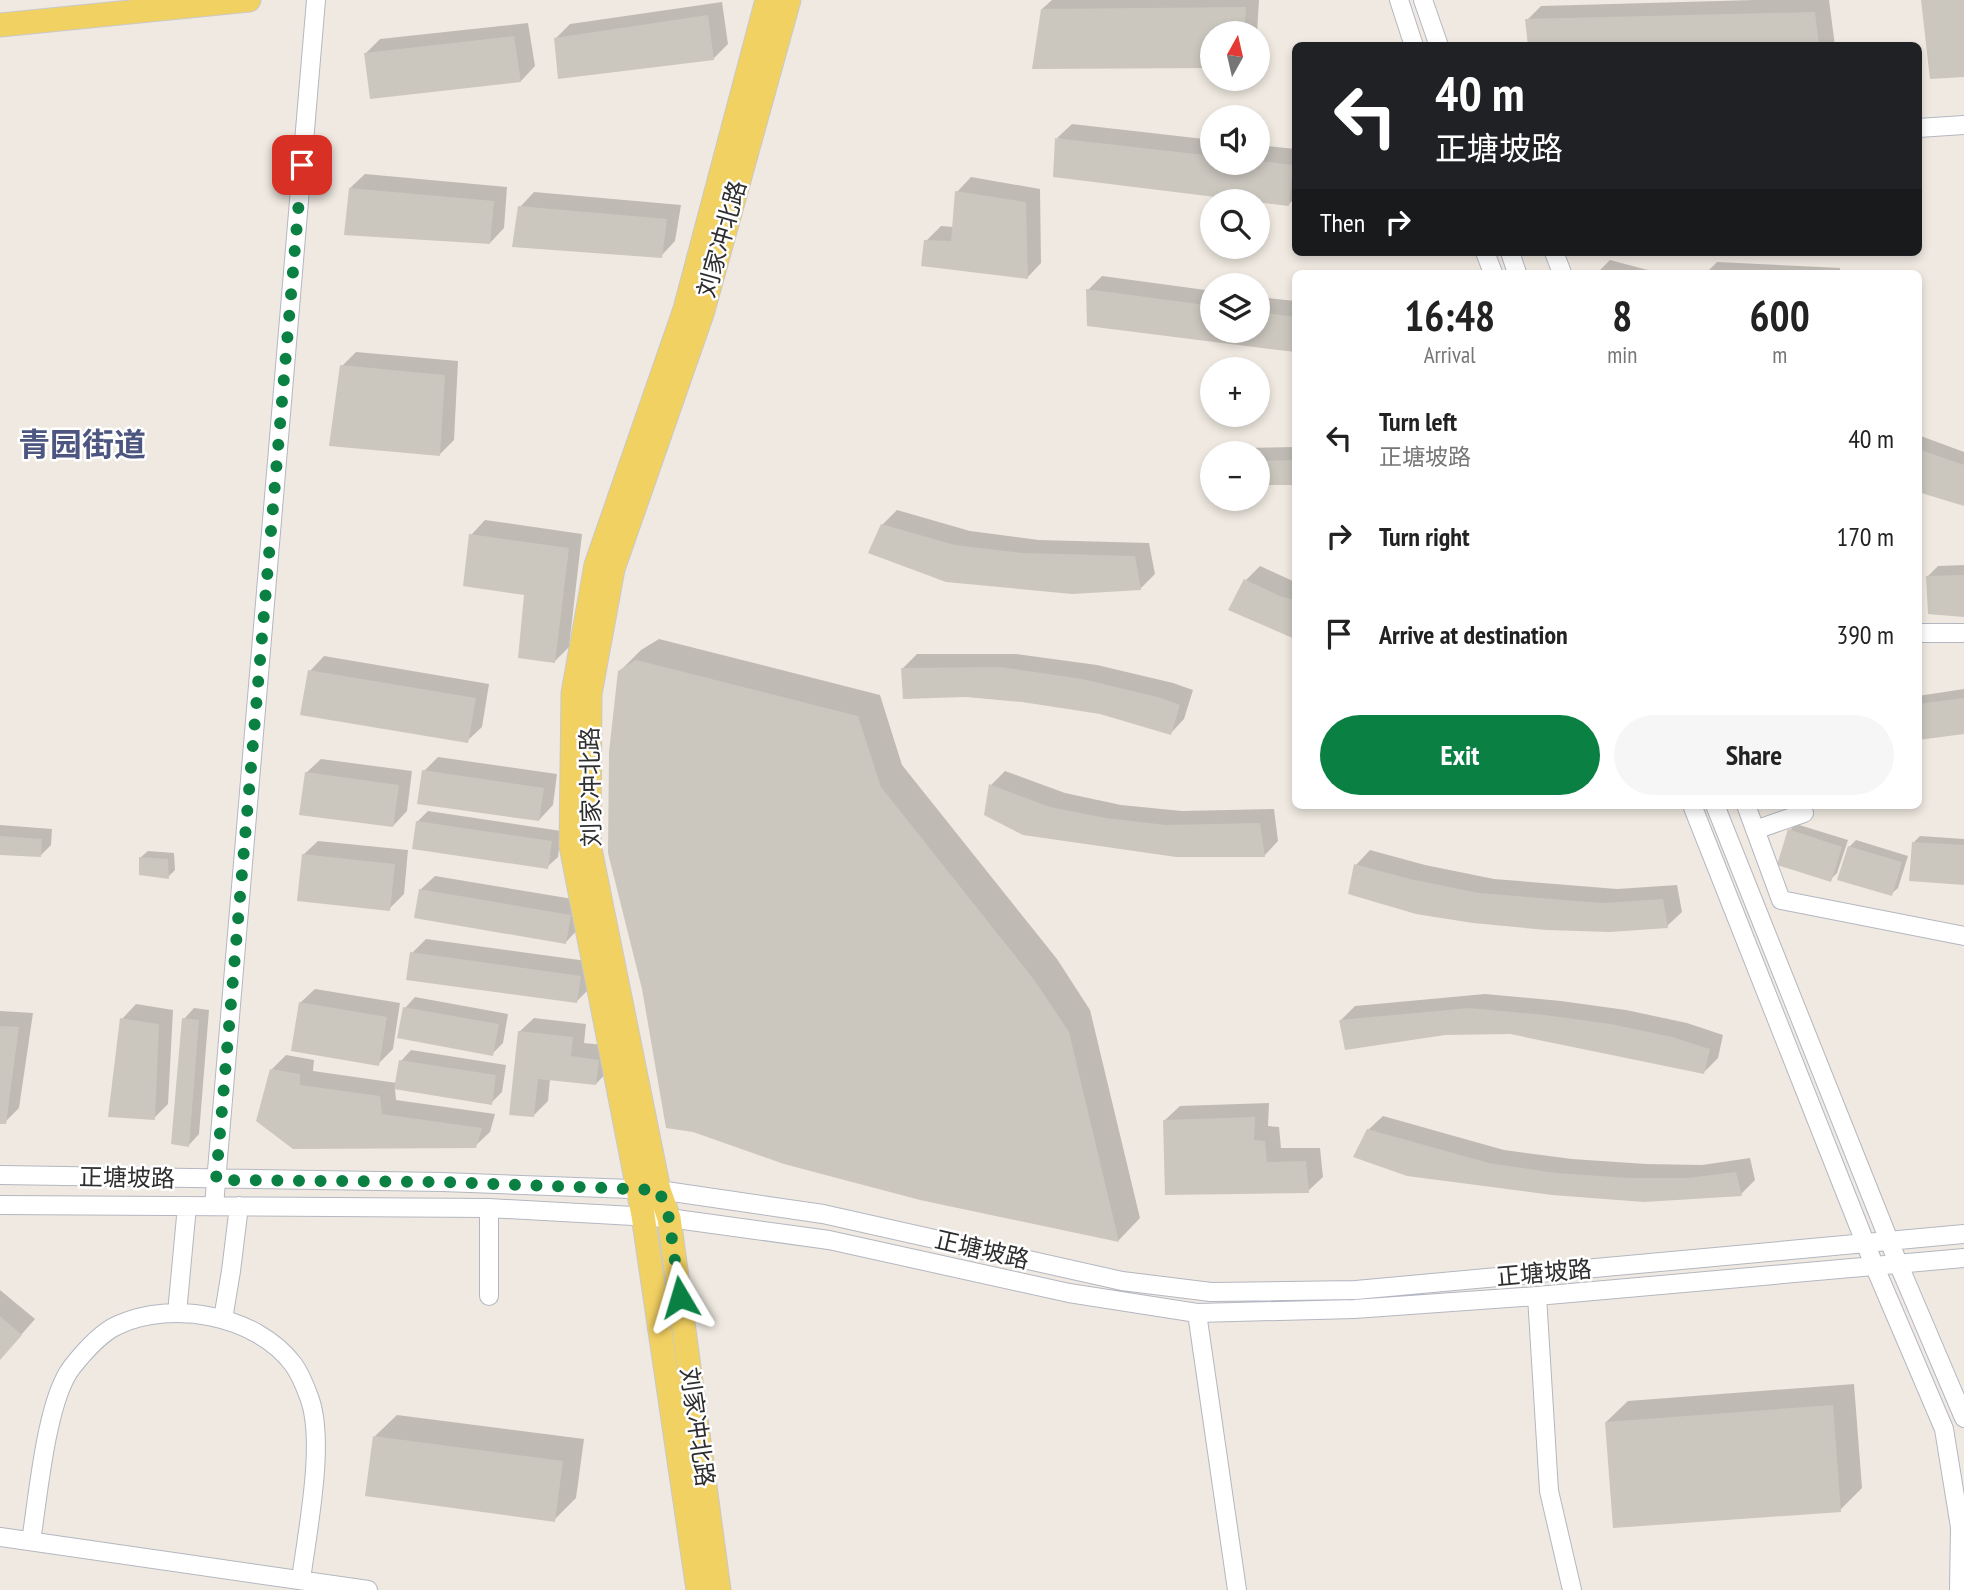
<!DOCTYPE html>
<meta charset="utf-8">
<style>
body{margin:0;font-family:"PT Sans Narrow","Noto Sans SC",sans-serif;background:#f6f6f6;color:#222;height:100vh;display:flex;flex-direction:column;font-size:26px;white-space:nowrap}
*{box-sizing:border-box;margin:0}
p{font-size:23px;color:#767676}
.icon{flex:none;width:38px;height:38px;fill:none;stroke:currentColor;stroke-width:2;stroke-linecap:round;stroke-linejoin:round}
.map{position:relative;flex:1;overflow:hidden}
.side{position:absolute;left:1292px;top:270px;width:630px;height:539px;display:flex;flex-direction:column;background:#fff;border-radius:10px;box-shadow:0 4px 10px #0003}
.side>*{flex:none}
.hud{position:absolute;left:1292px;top:42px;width:630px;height:214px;border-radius:10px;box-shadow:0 4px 10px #0003;background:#202124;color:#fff;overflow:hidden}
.needle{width:46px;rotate:8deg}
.buttons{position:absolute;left:1200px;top:21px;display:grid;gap:14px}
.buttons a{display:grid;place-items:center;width:70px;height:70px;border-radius:50%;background:#fff;box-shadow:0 4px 10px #0003;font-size:35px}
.pin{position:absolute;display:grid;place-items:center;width:60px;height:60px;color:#fff;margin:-30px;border-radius:14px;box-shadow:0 4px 10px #0006}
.me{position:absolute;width:77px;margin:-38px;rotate:353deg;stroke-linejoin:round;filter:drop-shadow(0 0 5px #0008)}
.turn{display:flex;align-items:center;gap:24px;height:147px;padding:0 28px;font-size:32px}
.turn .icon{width:91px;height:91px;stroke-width:2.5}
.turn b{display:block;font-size:49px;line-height:60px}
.then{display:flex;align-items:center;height:66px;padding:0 28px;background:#0003;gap:14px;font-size:26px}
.eta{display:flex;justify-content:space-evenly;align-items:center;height:119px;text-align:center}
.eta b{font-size:42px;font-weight:600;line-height:49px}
.cta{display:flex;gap:14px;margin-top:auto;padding:14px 28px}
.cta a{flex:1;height:80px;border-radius:42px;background:#0b8043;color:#fff;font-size:28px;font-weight:600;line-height:80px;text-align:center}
.cta a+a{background:#f6f6f6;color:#222}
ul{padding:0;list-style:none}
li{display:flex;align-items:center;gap:21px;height:98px;padding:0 28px}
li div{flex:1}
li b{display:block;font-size:26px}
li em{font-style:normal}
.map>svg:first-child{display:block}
.shadow{fill:#0003}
.building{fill:#cbc7bf}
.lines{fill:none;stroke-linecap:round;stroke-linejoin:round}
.minor-casing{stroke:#b4b7c1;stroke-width:20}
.major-casing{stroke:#c9c9c9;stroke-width:25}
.minor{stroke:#fff;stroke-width:18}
.major{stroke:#f2d163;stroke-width:23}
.route{stroke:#0b8043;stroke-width:12;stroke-dasharray:0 21.6}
.labels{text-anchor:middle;stroke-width:5;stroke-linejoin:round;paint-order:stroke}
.street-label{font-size:24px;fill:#2e2e2e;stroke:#fff}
.district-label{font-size:32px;font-weight:bold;fill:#4d5680;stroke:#fff}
</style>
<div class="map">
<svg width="1964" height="1590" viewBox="0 0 1964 1590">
<rect width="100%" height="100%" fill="#efe9e1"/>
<path class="shadow" d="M1052 0H1259L1257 33H1213L1042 9Z
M1754 0H1829L1835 46H1529L1527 20 1541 6Z
M722 2 728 44 713 59 556 38 570 24Z
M528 23 535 66 521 81 365 54 380 39Z
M1072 124 1213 140V163H1258V145L1295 149V198L1288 205 1057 138Z
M365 174 507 187 504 228 490 243 350 188Z
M971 177 1040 189 1041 263 1027 278 926 241 941 226 954 227 957 192Z
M534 192 681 205 675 241 661 256 520 207Z
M1610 260 1659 273H1597Z
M1717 262 1840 268V273H1706Z
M1102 276 1213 291V331H1258V297L1295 301V350L1089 324 1088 290Z
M356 352 458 361 454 440 440 454 342 366Z
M1918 435 1964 452V504L1918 490Z
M1295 447V484H1258V453H1238L1243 448Z
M897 510 970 531 1039 540 1149 543 1155 574 1140 589 1072 593 882 525Z
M485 520 582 534 569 647 555 661 526 593 471 535Z
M1964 565V615L1928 576 1938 566Z
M1260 566 1295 582V637L1246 580Z
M659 639 880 695 902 765 1057 959 1090 1010 1140 1218 1119 1240 920 1198 619 672 641 650Z
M917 654H1016L1097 665 1173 683 1193 690 1184 719 1170 734 1100 713 903 668Z
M324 656 489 684 482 727 467 741 310 671Z
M1964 689V732L1921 738 1918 740V696Z
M438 757 557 774 553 805 539 820 424 771Z
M321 759 412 771 407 811 393 826 306 773Z
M1005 771 1065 793 1121 805 1182 811 1274 809 1278 841 1264 856 1024 833 991 785Z
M428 811 561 831 558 857 547 867 417 822Z
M1796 824 1848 840 1837 873 1830 880 1790 830Z
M0 825 52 829 51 845 40 856 0 853Z
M1920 836 1964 839V883L1913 843Z
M1856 840 1908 856 1898 888 1891 894 1849 847Z
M318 841 408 850 404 894 389 909 303 855Z
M1370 850 1425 865 1494 879 1617 889 1677 885 1682 912 1667 926 1546 928 1356 865Z
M148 851 174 853 175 870 168 877 141 857Z
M435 876 585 901 580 927 566 942 420 890Z
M426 939 594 962 591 987 576 1002 412 953Z
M315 989 400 1003 393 1049 378 1064 300 1003Z
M1485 994 1561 1001 1626 1010 1687 1023 1723 1035 1718 1058 1704 1072 1511 1032 1341 1020 1355 1006Z
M415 997 508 1014 503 1043 492 1054 405 1008Z
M136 1004 173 1010 168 1104 154 1118 122 1019Z
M194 1008 209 1010 199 1134 189 1145 184 1019Z
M0 1011 33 1013 19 1108 5 1122H0Z
M534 1018 586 1024 584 1043 613 1046 610 1069 596 1084 550 1079 548 1101 533 1116 519 1032Z
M411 1050 506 1065 502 1092 491 1103 395 1088 396 1100 495 1114 490 1132 475 1146 294 1148 272 1069 286 1055 314 1060 313 1071 397 1083 401 1061Z
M1269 1103 1268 1126 1279 1127 1281 1148H1320L1323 1177 1308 1191 1165 1120 1180 1106Z
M1383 1116 1504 1150 1572 1159 1646 1164 1702 1165 1750 1158 1755 1180 1741 1194 1553 1193 1368 1130Z
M0 1290 35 1319 0 1359Z
M1854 1384 1862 1488 1840 1510 1606 1422 1628 1401Z
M397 1415 584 1439 576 1498 554 1520 375 1436Z"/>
<path class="building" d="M1921 0H1964V77L1930 79Z
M1246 7 1244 33H1213V68L1032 69 1041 9Z
M1815 12 1819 46H1528L1525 19Z
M708 15 714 60 558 79 554 38Z
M514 36 521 82 370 99 364 53Z
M1055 138 1213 156V163H1258V161L1293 165 1289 206 1053 177Z
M349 188 494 201 490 244 344 235Z
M955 191 1026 202 1028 279 921 266 924 240 951 241Z
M518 206 667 219 662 258 512 247Z
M1086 289 1213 306V331H1258V312L1295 317V352L1087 326Z
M340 365 445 375 440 456 329 446Z
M1918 449 1964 465V506L1918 492Z
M1295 460V485H1258V461Z
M881 524 955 545 1023 553 1135 556 1141 590 1072 594 946 582 868 553Z
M469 534 569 548 555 663 518 658 524 595 463 586Z
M1964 575V617L1928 614 1926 576Z
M1244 579 1282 597 1295 600V639L1228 610Z
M636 660 858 716 881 787 1035 981 1069 1032 1119 1242 920 1200 784 1164 693 1132 666 1128 642 989 608 853 609 752 618 671Z
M1001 667 1082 679 1158 697 1180 705 1171 735 1100 714 1022 702 966 697 903 699 901 668Z
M308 670 476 698 468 743 300 715Z
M1964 698V734L1918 740V704Z
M422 770 544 788 539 821 417 804Z
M305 772 399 785 393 827 299 815Z
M989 784 1050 807 1106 818 1166 825 1260 823 1265 857H1176L1023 835 984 815Z
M416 821 552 841 548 869 412 849Z
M1788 829 1842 847 1831 882 1777 865Z
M0 836 42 839 41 857 0 855Z
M1912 842 1964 845V885L1909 881Z
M1848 846 1902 862 1892 896 1837 880Z
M302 854 395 864 390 911 297 901Z
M139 857 168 859 169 879 139 875Z
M1354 864 1410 879 1479 893 1602 903 1663 899 1668 928 1610 932 1546 930 1473 923 1416 914 1348 894Z
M419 889 571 915 566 944 414 918Z
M410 952 581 976 577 1003 406 980Z
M299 1002 387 1017 379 1066 291 1051Z
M403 1007 499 1024 493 1056 397 1038Z
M1469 1008 1545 1015 1611 1024 1672 1037 1710 1049 1704 1074 1510 1034 1445 1035 1345 1050 1339 1020Z
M120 1018 159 1024 155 1120 108 1117Z
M182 1018 199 1020 189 1147 171 1144Z
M0 1026 19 1027 6 1124H0Z
M518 1031 573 1037 571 1056 599 1060 596 1085 538 1079 534 1117 509 1115Z
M399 1060 496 1075 492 1105 394 1089Z
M270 1069 300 1074V1085L380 1096 382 1114 482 1128 476 1148 293 1149 256 1121Z
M1255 1117 1254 1140 1265 1141 1267 1162 1306 1161 1309 1193 1165 1195 1163 1120Z
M1367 1129 1489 1163 1556 1173 1631 1178H1687L1736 1172 1742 1196 1644 1202 1552 1195 1407 1176 1353 1157Z
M0 1316 22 1335 0 1360Z
M1833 1405 1841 1512 1613 1528 1605 1422Z
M373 1436 563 1461 555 1522 365 1496Z"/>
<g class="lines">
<g class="minor-casing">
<path id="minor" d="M1399 0 1414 46
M1423 0 1439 46
M1918 128 1964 125
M1485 252 1493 273
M1510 252 1517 273
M1554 252 1562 273
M1918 633H1964
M1692 805 1874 1265 1944 1429 1960 1527 1959 1590
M1715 805 1898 1263 1964 1418
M1746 805 1781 900 1964 936
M1755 830 1804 813
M0 1175 442 1182 659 1190 823 1214 1122 1281 1211 1292 1356 1290 1964 1234
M0 1205 489 1208 669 1218 829 1240 1069 1293 1197 1313 1354 1309 1537 1296 1964 1258
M214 1206 316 0
M489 1296V1208
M1537 1296 1549 1491 1572 1590
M177 1313 187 1206
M1197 1313 1237 1590
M223 1319 231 1271 239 1206
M0 1537 368 1590
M31 1541C38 1498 46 1400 72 1367 83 1353 102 1332 118 1325 172 1300 256 1315 293 1364 299 1372 305 1386 309 1397 326 1441 307 1532 301 1580"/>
</g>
<g class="major-casing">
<path id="major" d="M0 25 249 0
M698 1590 643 1215 571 846 573 693 596 565 685 309 767 0
M719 1590 669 1218 659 1190 589 844 590 694 613 569 702 314 789 0"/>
</g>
<use href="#minor" class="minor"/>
<use href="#major" class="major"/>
</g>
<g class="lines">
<path class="route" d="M302 165 216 1180 442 1182 659 1190 669 1218 680 1297"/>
</g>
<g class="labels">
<g class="street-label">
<text transform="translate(722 239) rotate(-74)" y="8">刘家冲北路</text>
<text transform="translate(591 787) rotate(-91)" y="8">刘家冲北路</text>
<text transform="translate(127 1178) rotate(1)" y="8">正塘坡路</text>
<text transform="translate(982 1250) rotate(13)" y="8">正塘坡路</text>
<text transform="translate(1544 1273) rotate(-5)" y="8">正塘坡路</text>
<text transform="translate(697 1427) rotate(82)" y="8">刘家冲北路</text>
</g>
<g class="district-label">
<text x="82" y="456">青园街道</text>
</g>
</g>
</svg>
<div class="buttons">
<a><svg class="needle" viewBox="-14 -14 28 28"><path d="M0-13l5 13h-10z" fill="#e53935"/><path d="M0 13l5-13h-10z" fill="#767676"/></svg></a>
<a><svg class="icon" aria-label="sound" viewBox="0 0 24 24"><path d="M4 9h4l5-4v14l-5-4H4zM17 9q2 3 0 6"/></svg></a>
<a><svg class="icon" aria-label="search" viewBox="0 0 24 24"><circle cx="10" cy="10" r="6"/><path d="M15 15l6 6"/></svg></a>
<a><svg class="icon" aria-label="layers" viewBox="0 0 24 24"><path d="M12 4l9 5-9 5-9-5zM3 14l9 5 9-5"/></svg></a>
<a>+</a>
<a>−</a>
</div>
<div class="pin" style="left:302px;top:165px;background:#d93025"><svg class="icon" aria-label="arrive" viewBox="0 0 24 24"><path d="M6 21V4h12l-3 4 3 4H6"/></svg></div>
<svg class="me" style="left:680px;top:1297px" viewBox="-20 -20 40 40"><path d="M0-17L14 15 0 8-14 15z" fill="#0b8043" stroke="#fff" stroke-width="4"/></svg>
<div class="hud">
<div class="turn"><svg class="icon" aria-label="left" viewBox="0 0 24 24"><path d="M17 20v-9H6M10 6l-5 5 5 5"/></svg><div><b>40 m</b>正塘坡路</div></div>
<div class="then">Then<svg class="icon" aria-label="right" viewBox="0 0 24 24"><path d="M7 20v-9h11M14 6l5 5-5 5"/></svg></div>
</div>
<section class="side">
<div class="eta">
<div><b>16:48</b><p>Arrival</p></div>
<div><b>8</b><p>min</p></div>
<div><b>600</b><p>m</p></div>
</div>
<ul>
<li><svg class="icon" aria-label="left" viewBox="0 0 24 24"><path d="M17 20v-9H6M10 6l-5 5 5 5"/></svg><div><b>Turn left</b><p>正塘坡路</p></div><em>40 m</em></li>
<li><svg class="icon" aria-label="right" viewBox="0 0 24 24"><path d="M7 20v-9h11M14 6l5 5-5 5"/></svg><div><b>Turn right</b></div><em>170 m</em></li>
<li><svg class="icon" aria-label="arrive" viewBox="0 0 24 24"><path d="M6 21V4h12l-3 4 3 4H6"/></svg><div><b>Arrive at destination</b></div><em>390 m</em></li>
</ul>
<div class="cta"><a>Exit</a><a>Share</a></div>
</section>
</div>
